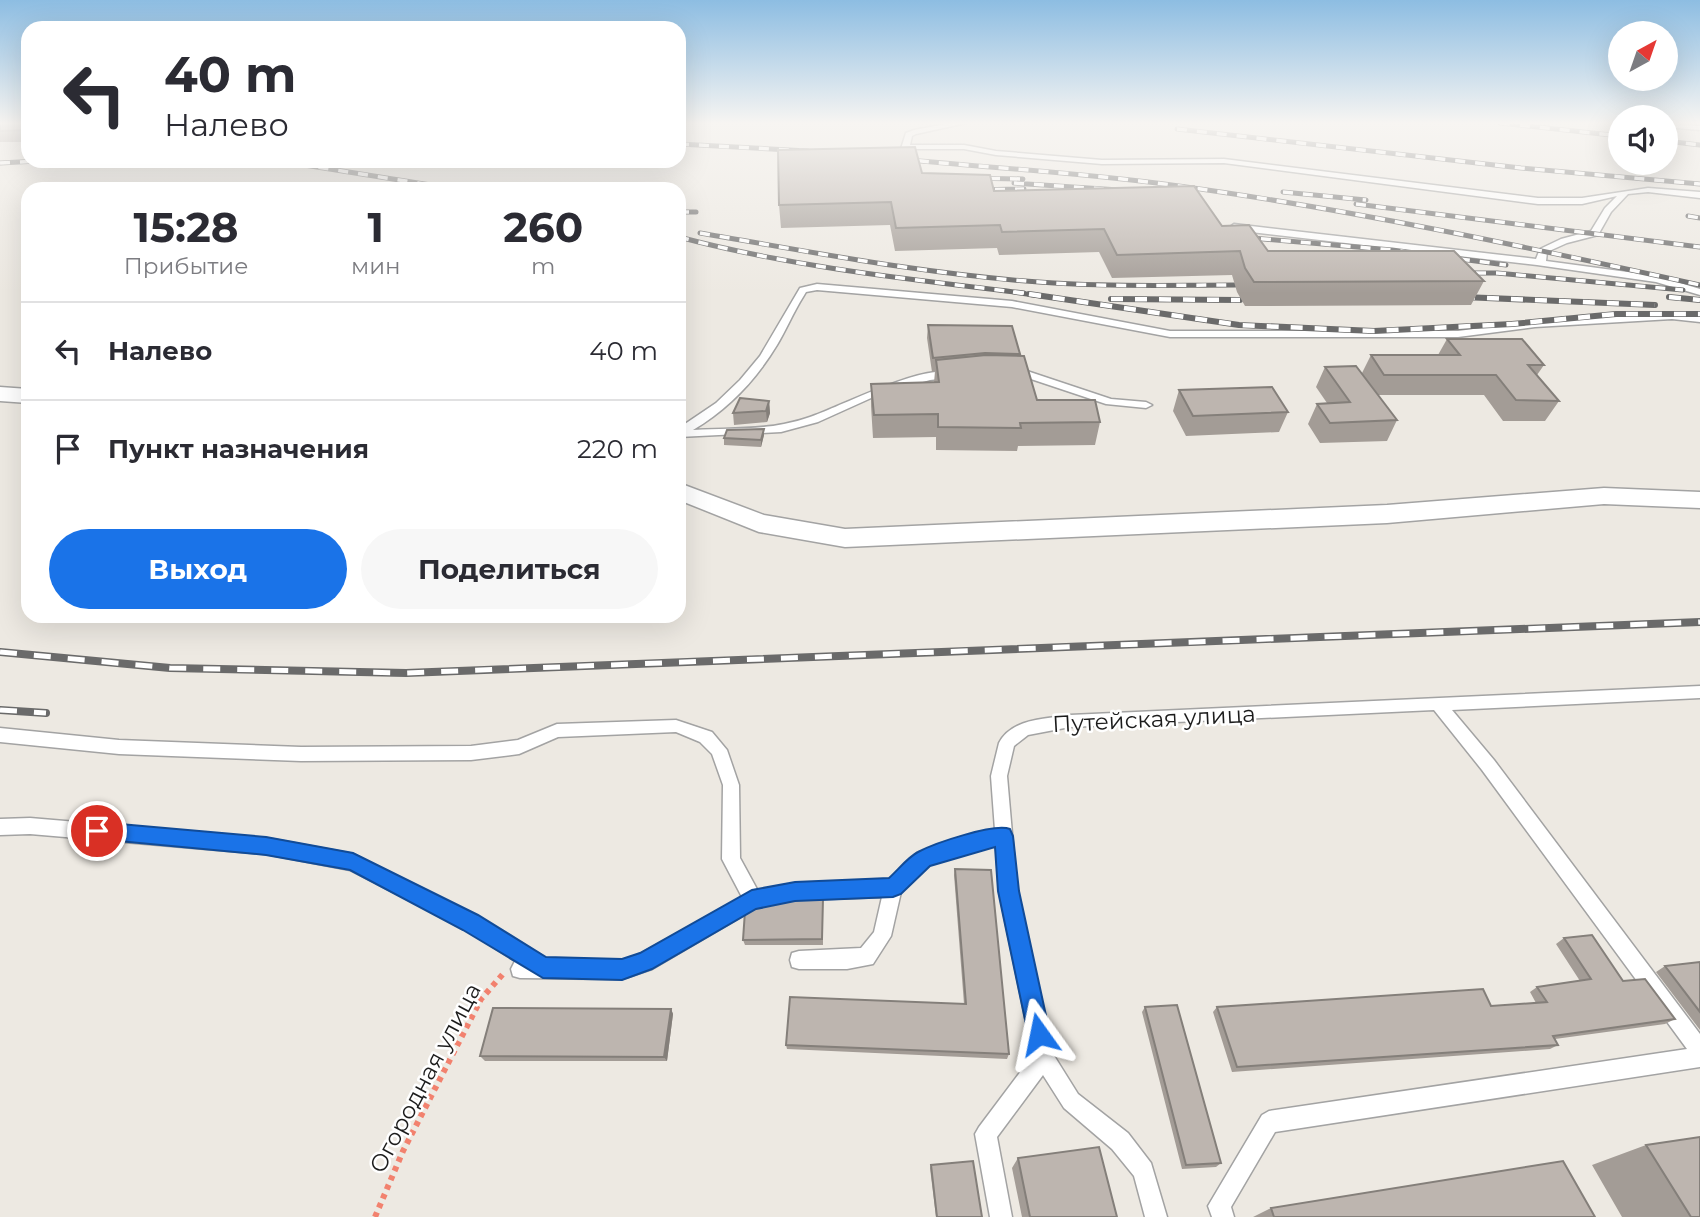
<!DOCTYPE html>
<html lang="ru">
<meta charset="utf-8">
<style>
body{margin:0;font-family:Montserrat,sans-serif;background:#f7f7f7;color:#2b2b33;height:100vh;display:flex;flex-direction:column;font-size:26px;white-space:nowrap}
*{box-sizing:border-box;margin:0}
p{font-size:23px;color:#7c7c81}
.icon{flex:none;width:38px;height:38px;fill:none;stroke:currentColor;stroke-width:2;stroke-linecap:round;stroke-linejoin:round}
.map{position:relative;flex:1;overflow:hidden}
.panel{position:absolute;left:21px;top:182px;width:665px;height:441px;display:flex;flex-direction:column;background:#fff;border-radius:21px;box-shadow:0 7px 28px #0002}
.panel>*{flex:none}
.hud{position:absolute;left:21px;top:21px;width:665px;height:147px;border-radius:21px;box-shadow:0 7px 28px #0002;background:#fff;color:#2b2b33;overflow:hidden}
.needle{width:46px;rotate:40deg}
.buttons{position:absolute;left:1608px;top:21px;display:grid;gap:14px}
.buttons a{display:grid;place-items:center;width:70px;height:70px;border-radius:50%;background:#fff;box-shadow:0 7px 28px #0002;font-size:35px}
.pin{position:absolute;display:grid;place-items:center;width:60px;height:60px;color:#fff;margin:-30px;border:4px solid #fff;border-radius:50%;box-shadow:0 2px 7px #0007}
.me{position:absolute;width:77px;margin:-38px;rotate:348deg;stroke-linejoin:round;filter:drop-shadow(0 0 5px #0008)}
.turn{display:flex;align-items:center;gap:24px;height:147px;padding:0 28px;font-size:32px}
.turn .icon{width:91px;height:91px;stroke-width:2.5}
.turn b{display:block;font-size:49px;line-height:60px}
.eta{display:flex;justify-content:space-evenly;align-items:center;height:119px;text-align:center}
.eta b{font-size:42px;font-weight:700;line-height:49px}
.button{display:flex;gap:14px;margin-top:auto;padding:14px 28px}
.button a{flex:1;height:80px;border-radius:42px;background:#1a73e8;color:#fff;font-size:28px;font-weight:700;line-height:80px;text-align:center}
.button a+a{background:#f7f7f7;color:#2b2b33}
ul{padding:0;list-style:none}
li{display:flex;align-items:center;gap:21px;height:98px;padding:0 28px;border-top:2px solid #e1e1e2}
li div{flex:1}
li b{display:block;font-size:26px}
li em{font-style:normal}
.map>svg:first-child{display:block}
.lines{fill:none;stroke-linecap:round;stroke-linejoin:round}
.lane-casing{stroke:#a3a3a3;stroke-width:3}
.street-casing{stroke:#a3a3a3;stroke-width:3}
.path{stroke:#f2816e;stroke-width:6;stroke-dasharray:5 5;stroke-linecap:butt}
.lane{fill:#fff;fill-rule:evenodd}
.street{fill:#fff;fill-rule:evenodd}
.rail-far2-casing{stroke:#6a6a6a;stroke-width:5}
.rail-far1-casing{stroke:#6a6a6a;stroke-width:6}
.rail-casing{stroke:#6a6a6a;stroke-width:8}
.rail-far2{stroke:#fff;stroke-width:3.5;stroke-dasharray:10;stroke-linecap:butt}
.rail-far1{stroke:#fff;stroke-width:4.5;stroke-dasharray:12;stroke-linecap:butt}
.rail{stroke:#fff;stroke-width:5;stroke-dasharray:17;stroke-linecap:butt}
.wall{fill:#a39c96}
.shaded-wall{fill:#847f7a}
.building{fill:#bdb5af;stroke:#847f7a;stroke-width:2}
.route{fill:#1a73e8;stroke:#114b97;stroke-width:2}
.labels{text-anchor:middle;stroke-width:5;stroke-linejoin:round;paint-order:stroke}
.near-street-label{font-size:23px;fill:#1c1c1c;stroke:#fff}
</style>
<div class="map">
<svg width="1700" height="1217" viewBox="0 0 1700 1217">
<rect width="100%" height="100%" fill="#ede9e2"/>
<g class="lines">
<g class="lane-casing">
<path id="lane" d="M951 123H966L916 134 912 136 910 145H964L996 151 1102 160 1224 159 1538 198H1582L1648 188 1700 192V198L1648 192 1628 194 1611 212 1598 235 1567 243 1547 252 1546 261 1657 276 1700 289V295L1656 282 1537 265 1234 230 1230 227 1234 224 1536 259 1540 249 1561 239 1591 231 1605 208 1617 196 1582 204H1538L1224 163 1102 164 996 155 964 149H909L906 157 899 155 906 133 914 130Z
M1666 123 1700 126V130L1666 127Z
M817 284 1012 301 1170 331H1458L1535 321 1672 313 1700 316V322L1672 319 1535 327 1458 337H1170L1012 307 817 290 806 292 803 297C793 313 786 330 777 345 756 380 727 410 693 430 723 428 755 430 784 424 793 422 802 420 810 417 838 408 933 358 957 375L956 377 930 380 880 394 818 422 781 432 679 437V428L716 403 740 380 760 356 800 288Z
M1014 370 1027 371 1111 399 1146 402 1152 405 1146 408 1106 404 1022 376 1010 375 1009 373Z
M1700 686V698L1452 710 1494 760 1700 1034V1067L1275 1132 1231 1207 1234 1217H1212L1208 1206 1262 1115 1269 1111 1687 1049 1482 770 1434 710 1070 727 1028 735 1014 746 1007 776 1017 891 1053 1054 1078 1094 1128 1133 1151 1163 1167 1217H1145L1134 1176 1112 1149 1064 1108 1043 1075 997 1137 1012 1217H990L975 1134 979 1127 1033 1055 999 891 996 845 929 865 901 892 891 936 873 964 847 969H799L792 967 790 960 792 953 799 951 861 948 874 932 882 897 795 900 756 908 652 969 622 979 520 978 513 976 511 969 515 961 465 929 350 870 266 854 30 834 0 835V819L30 818 266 838 353 854 477 917 545 959 622 961 640 954 742 897 722 859 723 785 712 754 700 742 676 732 558 737 519 754 471 760 301 761 119 754 0 742V728L119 740 301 747 471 746 518 740 557 724 676 720 712 732 727 750 739 785 740 858 758 891 795 884 889 880 917 853 965 837 995 830 991 776 999 743C1012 718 1046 719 1070 715Z"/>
</g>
<g class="street-casing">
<path id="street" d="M0 387 28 389V403L0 401Z
M679 483 764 515 845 529 1387 505 1604 488 1700 492V508L1604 504 1387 523 845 547 759 532 679 500Z"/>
</g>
<path class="path" d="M375 1217 403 1151 481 999 503 974"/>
<use href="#lane" class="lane"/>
<use href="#street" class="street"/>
<g class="rail-far2-casing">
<path id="rail-far2" d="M1500 123 1620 136
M1177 129 1521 168 1700 184
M1666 141 1700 145
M679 144 808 151
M899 159C992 168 1086 173 1179 186 1354 210 1527 247 1700 285
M279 161 456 189
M0 163 37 161
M970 178 1023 179
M1014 183 1119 190
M975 190 1024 189
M1283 192 1366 200
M1356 204 1700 247
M679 212H696
M1688 216 1700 218
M700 233C817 253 935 276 1054 283 1114 287 1175 285 1235 285
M679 237C792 267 908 279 1024 293
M1241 237 1392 250 1506 265
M1456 273H1497L1683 290
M1013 292 1041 296"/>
</g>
<g class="rail-far1-casing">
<path id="rail-far1" d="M1029 294 1239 325 1374 331 1512 324 1616 314H1700
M1463 297 1655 305
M1669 297 1700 300
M1111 299 1240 300"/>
</g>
<g class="rail-casing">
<path id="rail" d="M0 652 170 668 406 673 1700 622
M0 710 46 713"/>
</g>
<use href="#rail-far2" class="rail-far2"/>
<use href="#rail-far1" class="rail-far1"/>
<use href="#rail" class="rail"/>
</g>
<path class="wall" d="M0 123H28V142H0Z
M922 173 994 191 1222 226 1268 251 1484 281 1471 305 1245 306 1237 292 1232 275 1112 278 1099 252 999 255 997 248 895 251 890 225 781 228 779 205Z
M928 325 1020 354 1019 356 1037 400 1100 422 1095 445 1018 446 1017 451 936 450V437L873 438 871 406V384L934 383 935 371 932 372 927 338Z
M1447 339 1544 365 1537 375 1559 401 1545 421H1503L1484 395H1378L1397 420 1387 441 1320 443 1308 424 1317 404 1327 403 1316 387 1325 367 1362 373 1371 355H1438Z
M1179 390 1288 412 1279 432 1186 436 1173 411Z
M769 401 770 413 767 422 734 425 733 413Z
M764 435 761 447 724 445V438Z
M955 869 1009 1054 1007 1059 787 1049 786 1045 964 1004 954 875Z
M823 899V945H745L743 940Z
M1564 938 1675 1019 1665 1024 1555 1039 1558 1045 1550 1049 1232 1072 1213 1012 1217 1007 1491 1006 1536 1003 1530 992 1537 987 1580 981 1556 944Z
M1700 962V1030L1656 972 1665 966Z
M1145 1007 1221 1163 1216 1167 1182 1169 1142 1012Z
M671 1009 673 1014 667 1061H485L480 1056Z
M1646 1145 1700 1217H1622L1592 1165Z
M1018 1158 1117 1217H1022L1012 1168Z
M931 1165 982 1217H936L930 1168Z
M1271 1208 1595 1217H1253Z"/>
<path class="shaded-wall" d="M769 401 770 413 767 422 766 411Z
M764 429V435L761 447V440Z
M671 1009 673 1014 667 1061 664 1057Z"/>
<path class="building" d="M0 123H28V130L0 131Z
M915 147 922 173 990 175 994 191 1194 186 1222 226 1249 225 1268 251H1454L1484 281 1254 282 1245 268 1240 251 1117 255 1104 229 1002 232 1000 225 896 228 891 202 779 205 778 150Z
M928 325 1012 326 1020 354 985 353 933 358Z
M1447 339H1522L1544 365H1528L1559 401 1516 400 1496 375H1384L1371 355H1460Z
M986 355 1024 356 1037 400H1095L1100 422 1020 423 1021 428 938 427V414L874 415 871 384 939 382 936 360Z
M1356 366 1397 420 1330 423 1317 404 1350 402 1325 367Z
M1272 387 1288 412 1193 416 1179 390Z
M740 398 769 401 766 411 733 413Z
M764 429 761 440 724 438 727 430Z
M955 869 991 870 1009 1054 786 1045 790 997 966 1004Z
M823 899 822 939 743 940 745 911 756 905 781 900Z
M1592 935 1623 981 1645 979 1675 1019 1553 1036 1558 1045 1237 1067 1217 1007 1483 989 1491 1006 1547 1002 1537 987 1591 979 1564 938Z
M1700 962V1012L1665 966Z
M1177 1005 1221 1163 1186 1165 1145 1007Z
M493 1008 671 1009 664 1057 480 1056Z
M1700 1137V1217H1691L1646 1145Z
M1099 1147 1117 1217H1030L1018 1158Z
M973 1161 982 1217H937L931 1165Z
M1563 1161 1595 1217H1274L1271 1208Z"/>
<linearGradient id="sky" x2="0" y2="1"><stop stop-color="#8dbde2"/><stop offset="0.42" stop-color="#f7f5f2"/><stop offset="1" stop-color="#f7f5f2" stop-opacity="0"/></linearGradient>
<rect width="1700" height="293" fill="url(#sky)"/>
<path class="route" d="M97 822 266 837 353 853 478 915 546 957 622 959 640 953 752 890 795 882 889 878C898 870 908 857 918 852 935 843 994 823 1010 829L1013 836 1019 891 1050 1034 1047 1042 1039 1045 1031 1042 1028 1034 998 891 995 847 930 866 901 894 893 897 795 901 756 909 652 969 622 980 543 978 463 930 350 870 266 855 97 839 90 837 87 831 90 824Z"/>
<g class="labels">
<g class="near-street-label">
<text transform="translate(1154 719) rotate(-3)" y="8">Путейская улица</text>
<text transform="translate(425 1078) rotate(-62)" y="8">Огородная улица</text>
</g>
</g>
</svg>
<div class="buttons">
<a><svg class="needle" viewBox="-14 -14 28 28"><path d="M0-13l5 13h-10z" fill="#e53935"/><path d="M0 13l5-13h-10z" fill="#7c7c81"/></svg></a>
<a><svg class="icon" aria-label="sound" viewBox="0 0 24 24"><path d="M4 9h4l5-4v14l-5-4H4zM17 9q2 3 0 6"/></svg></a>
</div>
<div class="pin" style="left:97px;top:831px;background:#d93025"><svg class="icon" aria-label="arrive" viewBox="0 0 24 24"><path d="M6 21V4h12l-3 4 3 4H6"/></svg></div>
<svg class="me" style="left:1039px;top:1034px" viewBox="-20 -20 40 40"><path d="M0-17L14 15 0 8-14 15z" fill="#1a73e8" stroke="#fff" stroke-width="4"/></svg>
<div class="hud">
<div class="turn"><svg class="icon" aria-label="left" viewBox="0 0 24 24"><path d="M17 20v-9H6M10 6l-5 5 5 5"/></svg><div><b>40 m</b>Налево</div></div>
</div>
<section class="panel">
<div class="eta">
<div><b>15:28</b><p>Прибытие</p></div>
<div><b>1</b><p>мин</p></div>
<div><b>260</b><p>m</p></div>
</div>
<ul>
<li><svg class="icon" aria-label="left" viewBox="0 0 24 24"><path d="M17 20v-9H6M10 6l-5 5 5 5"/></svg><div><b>Налево</b></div><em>40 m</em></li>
<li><svg class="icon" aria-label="arrive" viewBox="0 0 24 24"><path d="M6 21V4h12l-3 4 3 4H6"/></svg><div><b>Пункт назначения</b></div><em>220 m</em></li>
</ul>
<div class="button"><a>Выход</a><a>Поделиться</a></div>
</section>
</div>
